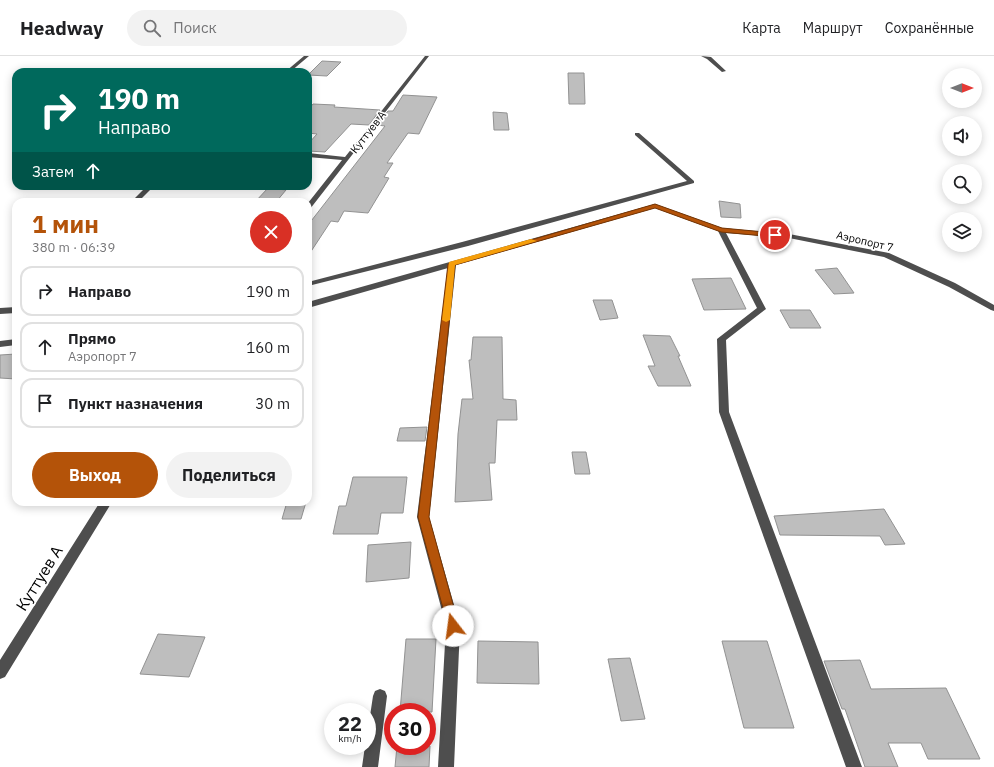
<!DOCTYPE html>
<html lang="ru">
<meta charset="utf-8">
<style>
body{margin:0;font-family:"IBM Plex Sans",sans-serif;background:#f2f2f2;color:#202124;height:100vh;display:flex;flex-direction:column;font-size:15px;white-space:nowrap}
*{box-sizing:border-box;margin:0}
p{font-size:13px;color:#757577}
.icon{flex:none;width:22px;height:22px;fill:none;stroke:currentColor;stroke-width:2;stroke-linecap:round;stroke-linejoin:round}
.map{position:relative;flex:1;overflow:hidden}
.panel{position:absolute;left:12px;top:142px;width:300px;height:308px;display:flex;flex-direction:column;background:#fff;border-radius:12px;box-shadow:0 2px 10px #0003}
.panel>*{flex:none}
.guide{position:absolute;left:12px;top:12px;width:300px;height:122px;border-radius:12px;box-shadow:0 2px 10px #0003;background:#00695c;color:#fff;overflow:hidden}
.needle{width:26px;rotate:90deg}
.fabs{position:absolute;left:942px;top:12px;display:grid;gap:8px}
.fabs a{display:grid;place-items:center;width:40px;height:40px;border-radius:50%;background:#fff;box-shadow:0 2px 10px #0003;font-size:20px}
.speed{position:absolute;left:324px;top:647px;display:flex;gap:8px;font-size:20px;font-weight:700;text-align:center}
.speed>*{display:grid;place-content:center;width:52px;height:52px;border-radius:50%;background:#fff;box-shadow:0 2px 10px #0003;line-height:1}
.speed small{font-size:10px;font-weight:400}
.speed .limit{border:6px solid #d22;background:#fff;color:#111}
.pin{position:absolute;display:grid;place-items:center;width:34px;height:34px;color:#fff;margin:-17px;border:2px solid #fff;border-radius:50%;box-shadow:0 1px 4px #0007}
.me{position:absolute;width:44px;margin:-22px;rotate:345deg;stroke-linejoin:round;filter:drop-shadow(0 0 3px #0008)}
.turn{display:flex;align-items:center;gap:14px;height:84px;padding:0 20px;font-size:18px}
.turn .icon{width:52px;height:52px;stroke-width:2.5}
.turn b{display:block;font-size:28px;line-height:34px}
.then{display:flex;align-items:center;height:38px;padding:0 20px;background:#0003;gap:8px;font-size:15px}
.round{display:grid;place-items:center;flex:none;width:42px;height:42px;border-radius:21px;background:#f2f2f2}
.headline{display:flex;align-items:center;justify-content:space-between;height:68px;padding:0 20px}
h1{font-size:24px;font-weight:800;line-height:30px;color:#b45309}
.primary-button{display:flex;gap:8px;margin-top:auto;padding:8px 20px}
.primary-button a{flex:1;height:46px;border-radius:24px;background:#b45309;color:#fff;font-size:16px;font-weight:800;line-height:46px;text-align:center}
.primary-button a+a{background:#f2f2f2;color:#202124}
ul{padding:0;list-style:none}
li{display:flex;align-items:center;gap:12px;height:50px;margin:0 8px 6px;padding:0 12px;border:2px solid #e0e0e0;border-radius:12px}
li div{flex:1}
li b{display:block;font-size:15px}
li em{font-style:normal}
header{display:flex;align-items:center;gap:24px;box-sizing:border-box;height:56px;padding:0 20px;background:#fff;border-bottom:1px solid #e0e0e0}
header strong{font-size:19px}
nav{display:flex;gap:22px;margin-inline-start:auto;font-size:14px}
.search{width:280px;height:36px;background:#f2f2f2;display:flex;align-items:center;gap:10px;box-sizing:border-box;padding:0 14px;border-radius:22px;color:#757577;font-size:15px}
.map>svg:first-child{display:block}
.building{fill:#bebebe;stroke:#929292}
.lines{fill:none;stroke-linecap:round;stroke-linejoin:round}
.minor{fill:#4e4e4e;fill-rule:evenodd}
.route{fill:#b45309;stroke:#753606}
.slow{fill:#f59e0b}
.labels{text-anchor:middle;stroke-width:3.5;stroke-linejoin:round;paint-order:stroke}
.far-street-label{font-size:11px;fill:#000;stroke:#fff}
.near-street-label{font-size:16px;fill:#000;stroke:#fff}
</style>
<header>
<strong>Headway</strong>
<div class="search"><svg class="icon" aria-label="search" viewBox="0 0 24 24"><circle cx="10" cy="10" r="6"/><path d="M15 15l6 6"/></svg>Поиск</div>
<nav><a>Карта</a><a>Маршрут</a><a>Сохранённые</a></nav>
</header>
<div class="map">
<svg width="994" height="711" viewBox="0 0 994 711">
<rect width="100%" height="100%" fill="#fff"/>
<path class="building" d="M322 5 341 6 327 20 308 19Z
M568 17H584L585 48H569Z
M403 39 437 41 419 78 408 77 387 107H393L384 121 389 122 368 157 344 155 338 166 331 165 308 200V169L385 70 377 69 388 55H393Z
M313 48 335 49 334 51 380 54 369 69 351 68 325 96 308 95V88L317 78 308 77V54Z
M493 56 507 57 509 74H494Z
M268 132 286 134 276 146H255Z
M719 145 740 148 741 162 721 161Z
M837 212 854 237 834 238 815 214Z
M731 222 746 253 704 254 692 223Z
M593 244H612L618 262 600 264Z
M780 254H810L821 272H790Z
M643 279 670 280 680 300H678L691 330H658L648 310H655Z
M473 281H502L503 343 516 344 517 364H497L495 407H489L492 444 455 446 458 378 462 343H473L469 304H471Z
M16 298V323L0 322V299Z
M427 371 425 385H397L400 372Z
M572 396H586L590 418H575Z
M353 421H407L403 457H381L378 478H333L339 450H346Z
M287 446H306L301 463H282Z
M884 453 905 488 885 489 880 480 780 479 774 460Z
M411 486 409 522 366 526 368 489Z
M158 578 205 581 189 621 140 618Z
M406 583H436L432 656H400Z
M478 585 538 586 539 628 477 627Z
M722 585H767L794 672H744Z
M630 602 645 663 621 665 608 603Z
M860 604 871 633 946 632 980 703H928L921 687H888L898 711H865L845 653H842L824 605Z
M397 690H430L429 711H395Z"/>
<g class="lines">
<path class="minor" d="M304 0H309L290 16H285Z
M425 0H429L310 153 308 154V147L342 104 308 101V97L345 101Z
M701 0 711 1 726 15 722 16 707 3Z
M635 77H639L694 125V127L468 190 308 230V226L462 186 687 125 635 79Z
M147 130H154L138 146H131Z
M655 148 722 172 789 178 889 197 955 227 994 249V255L991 254 949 231 884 201 789 182 726 177 766 253 726 284 729 356 862 711H846L719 356 717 283 757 252 718 175 655 152 456 209 429 461 460 570 454 711H438L446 570 417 461 448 212 308 252V246Z
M16 251V257L0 258V252Z
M16 283V289L0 291V285Z
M100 446H112L5 621 0 623V604Z
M380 633 385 635 387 640 378 711H362L365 690H367V680L373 640 375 635Z"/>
</g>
<path class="route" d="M655 148 722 172 775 177 778 179 775 181 721 176 655 152 455 209 429 461 459 570 457 574 453 575 449 574 418 461 448 208Z"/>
<path class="slow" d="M531 183 537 185 455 209 450 264 446 266 442 264 449 206Z"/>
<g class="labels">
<g class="far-street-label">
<text transform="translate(368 76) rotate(-52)" y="4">Куттуев А</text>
<text transform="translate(865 185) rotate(13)" y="4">Аэропорт 7</text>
</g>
<g class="near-street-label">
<text transform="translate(39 522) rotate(-58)" y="6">Куттуев А</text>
</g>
</g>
</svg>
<div class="fabs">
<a><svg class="needle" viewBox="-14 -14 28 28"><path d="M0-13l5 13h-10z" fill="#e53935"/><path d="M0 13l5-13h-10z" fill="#757577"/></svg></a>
<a><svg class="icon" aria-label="sound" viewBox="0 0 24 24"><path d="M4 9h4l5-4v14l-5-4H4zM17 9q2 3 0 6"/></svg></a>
<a><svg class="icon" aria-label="search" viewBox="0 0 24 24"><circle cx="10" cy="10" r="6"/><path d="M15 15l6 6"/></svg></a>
<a><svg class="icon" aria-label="layers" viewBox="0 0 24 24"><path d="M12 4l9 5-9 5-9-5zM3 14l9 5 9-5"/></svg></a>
</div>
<div class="speed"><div>22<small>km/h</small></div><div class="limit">30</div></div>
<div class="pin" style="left:775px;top:179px;background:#d93025"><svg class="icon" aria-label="arrive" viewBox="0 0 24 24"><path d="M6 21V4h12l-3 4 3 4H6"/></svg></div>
<svg class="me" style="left:453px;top:570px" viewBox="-20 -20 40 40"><circle r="19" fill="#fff"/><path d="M0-13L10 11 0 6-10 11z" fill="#b45309"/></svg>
<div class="guide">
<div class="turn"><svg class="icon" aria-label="right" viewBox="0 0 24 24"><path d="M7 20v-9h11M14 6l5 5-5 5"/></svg><div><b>190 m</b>Направо</div></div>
<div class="then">Затем<svg class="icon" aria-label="ahead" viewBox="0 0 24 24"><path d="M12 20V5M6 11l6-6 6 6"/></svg></div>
</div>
<section class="panel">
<div class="headline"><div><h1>1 мин</h1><p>380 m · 06:39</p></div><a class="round" style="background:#d93025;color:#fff"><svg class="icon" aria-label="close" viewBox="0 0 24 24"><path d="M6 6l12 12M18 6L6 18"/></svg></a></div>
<ul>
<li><svg class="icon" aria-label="right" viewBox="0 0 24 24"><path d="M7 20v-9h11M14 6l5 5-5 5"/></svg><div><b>Направо</b></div><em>190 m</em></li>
<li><svg class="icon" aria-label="ahead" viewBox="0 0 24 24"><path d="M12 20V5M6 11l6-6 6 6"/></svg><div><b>Прямо</b><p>Аэропорт 7</p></div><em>160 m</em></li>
<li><svg class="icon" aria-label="arrive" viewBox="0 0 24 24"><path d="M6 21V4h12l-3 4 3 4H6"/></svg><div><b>Пункт назначения</b></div><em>30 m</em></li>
</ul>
<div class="primary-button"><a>Выход</a><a>Поделиться</a></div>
</section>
</div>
